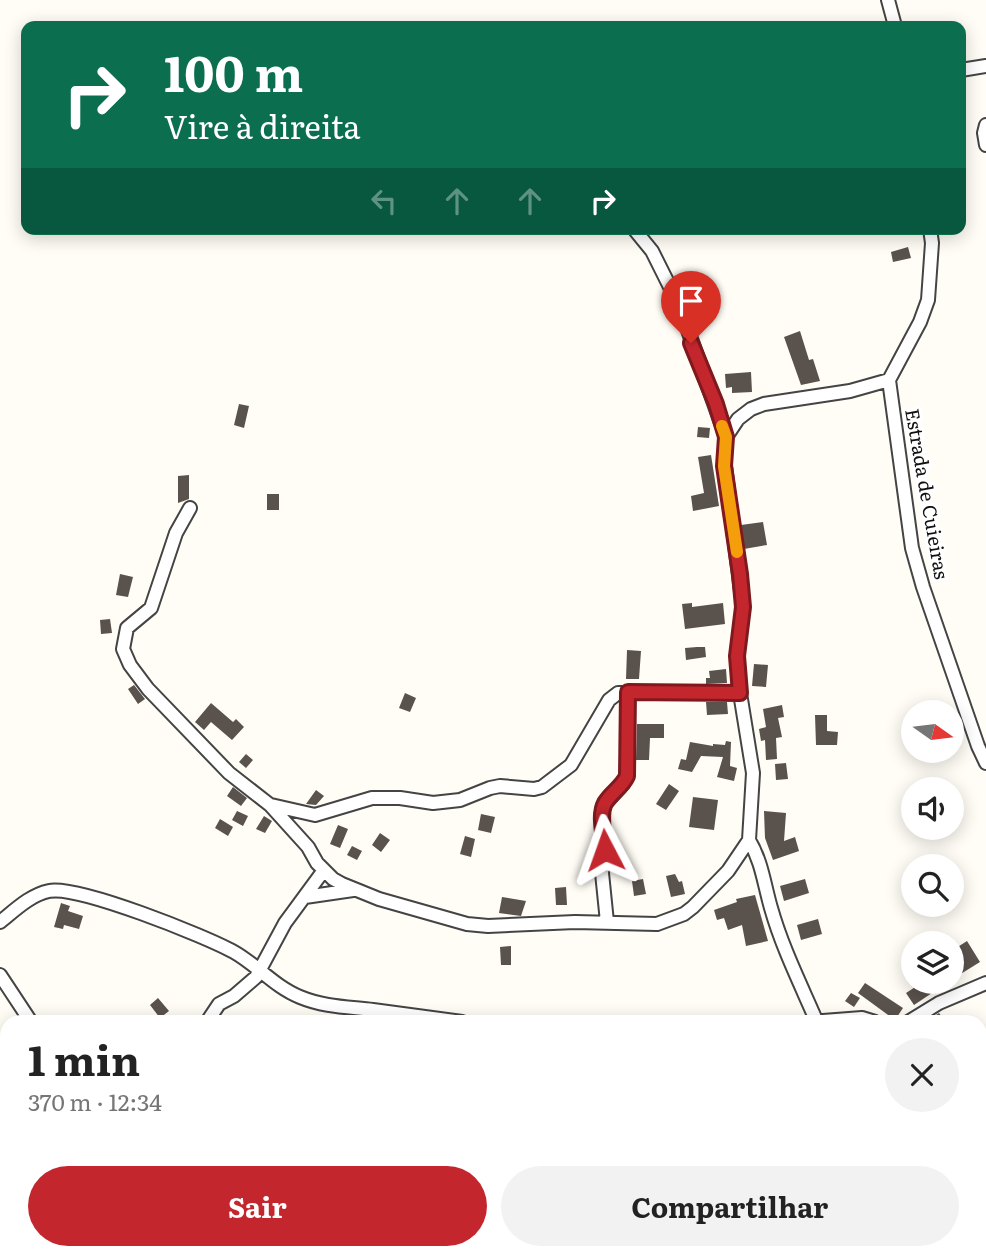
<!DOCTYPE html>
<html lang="pt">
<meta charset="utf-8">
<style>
body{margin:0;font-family:Literata,serif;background:#f2f2f2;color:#222;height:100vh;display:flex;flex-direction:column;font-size:26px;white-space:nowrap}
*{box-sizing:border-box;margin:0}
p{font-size:23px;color:#767676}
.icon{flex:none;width:38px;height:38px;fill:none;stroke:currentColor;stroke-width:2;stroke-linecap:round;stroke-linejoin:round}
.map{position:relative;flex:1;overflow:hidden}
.side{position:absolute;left:0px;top:1015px;width:987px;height:245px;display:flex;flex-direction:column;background:#fff;border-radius:21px 21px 0 0;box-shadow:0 4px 18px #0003}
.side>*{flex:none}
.banner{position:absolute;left:21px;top:21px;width:945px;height:214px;border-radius:14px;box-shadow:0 4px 18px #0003;background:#0b6e4f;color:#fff;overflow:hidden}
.needle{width:46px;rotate:104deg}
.controls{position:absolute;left:901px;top:700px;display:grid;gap:14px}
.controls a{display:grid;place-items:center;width:63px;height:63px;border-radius:50%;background:#fff;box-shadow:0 4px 18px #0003;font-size:35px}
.pin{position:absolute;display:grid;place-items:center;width:60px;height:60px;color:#fff;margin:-72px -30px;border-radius:50% 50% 50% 0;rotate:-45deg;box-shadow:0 0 7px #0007}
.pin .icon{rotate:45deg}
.me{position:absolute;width:77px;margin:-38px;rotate:356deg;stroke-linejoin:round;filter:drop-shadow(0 0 5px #0008)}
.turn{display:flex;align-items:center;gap:24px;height:147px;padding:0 28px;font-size:32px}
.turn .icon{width:91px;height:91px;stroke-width:2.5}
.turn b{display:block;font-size:49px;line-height:60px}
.lanes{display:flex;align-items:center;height:66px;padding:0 28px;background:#0003;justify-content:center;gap:35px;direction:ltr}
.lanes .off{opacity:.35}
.round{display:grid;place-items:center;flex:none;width:74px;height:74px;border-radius:37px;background:#f2f2f2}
.headline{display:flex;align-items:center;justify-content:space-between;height:119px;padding:0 28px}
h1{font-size:42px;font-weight:700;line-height:52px}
.cta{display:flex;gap:14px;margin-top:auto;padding:14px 28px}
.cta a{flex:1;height:80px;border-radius:42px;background:#c4262e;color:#fff;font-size:28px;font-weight:700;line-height:80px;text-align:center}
.cta a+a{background:#f2f2f2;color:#222}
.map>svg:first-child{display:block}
.building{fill:#5a524d}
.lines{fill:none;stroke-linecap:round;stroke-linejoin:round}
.minor-casing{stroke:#444;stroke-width:16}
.minor{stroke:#fff;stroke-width:12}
.route-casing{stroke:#7f191e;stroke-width:18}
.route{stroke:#c4262e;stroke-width:12}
.slow{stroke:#f59e0b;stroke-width:12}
.labels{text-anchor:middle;stroke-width:7;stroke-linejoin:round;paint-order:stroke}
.street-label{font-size:19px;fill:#111;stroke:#fff}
</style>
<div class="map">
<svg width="986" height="1260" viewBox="0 0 986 1260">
<rect width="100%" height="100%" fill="#fffdf5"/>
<path class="building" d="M908 247 911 258 893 262 891 252Z
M800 331 809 360 813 359 820 381 801 385 784 337Z
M751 372 752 392 732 393V387L726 388 725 374Z
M239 404 249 406 244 428 234 425Z
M698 427 710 428 709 438 697 437Z
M711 455 719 506 693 511 691 496 704 493 698 457Z
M189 475V499L178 503V476Z
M267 494H279V510H267Z
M763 522 767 545 744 549 741 525Z
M120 574 133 577 128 597 116 595Z
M692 603V607L723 603 725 624 685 629 682 604Z
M110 619 112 633 101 634 100 620Z
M697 647H705L706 657 686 660 685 648Z
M627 650 641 651 639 679H626Z
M754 664 768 665 766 687 752 686Z
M726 669 727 683 706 684V678H710L709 671Z
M134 685 145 699 138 704 128 689Z
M405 693 416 698 410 712 399 708Z
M706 702H727L728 714 707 715Z
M211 703 233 722 236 719 244 727 232 740 211 722 204 730 195 722Z
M782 705 784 717 778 718 782 737 776 738 777 759 766 760 765 740 761 741 759 729 766 727 763 709Z
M815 715H827V731L838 732 837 745H816Z
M637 724H664V738H650L649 760H636Z
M726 741 731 742 730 766 737 768 734 781 717 777 723 757 701 756 692 772 678 769 681 759 686 760 690 742 713 746V744L725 745Z
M246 754 253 760 246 768 239 762Z
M786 763 788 779 776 780 775 764Z
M669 784 679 791 666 810 656 804Z
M233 787 247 798 241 806 227 796Z
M316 790 324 796 316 805 306 804Z
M693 797 718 800 714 830 689 827Z
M237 811 248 816 243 826 232 820Z
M764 811 786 813 784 841 795 837 799 851 773 860 765 838Z
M481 814 495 817 491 833 478 830Z
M264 816 272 821 265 833 256 829Z
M220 819 233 827 228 836 215 828Z
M338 825 348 829 340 848 330 844Z
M380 833 390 840 381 852 372 845Z
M465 836 475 839 471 857 460 854Z
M352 846 362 851 357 860 347 855Z
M675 874 679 882 682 881 685 894 671 897 666 876Z
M643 879 646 894 634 896 632 881Z
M805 879 809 893 784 901 780 886Z
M566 887 567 905H556L555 888Z
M755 895 768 941 746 946 742 925 728 930 724 918 717 920 714 910 737 902 736 899Z
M502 897 526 901 521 916 499 913Z
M61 903 70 906 68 911 83 916 79 929 64 925 63 929 54 927Z
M818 919 822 934 801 940 797 925Z
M967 941 980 962 959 975 952 964V959L957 956 953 950Z
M511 946V965H501L500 947Z
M923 982H933L938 989 914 1005 906 993Z
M865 983 903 1008 895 1020 858 993Z
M851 993 860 998 854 1007 845 1001Z
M158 998 169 1011 160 1018 150 1005Z
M939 1013 946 1022H925Z"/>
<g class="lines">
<g class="minor-casing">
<path id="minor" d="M888 0 895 26
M961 70 986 66
M986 125 984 133 986 145
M634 229 652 251 679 305 726 437
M930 229 932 243 928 300 920 322 889 380 912 548 923 587 978 746 986 763
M190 508 176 533 151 608 127 628 123 649 130 665 148 689 229 773 270 805 308 847 317 863 333 879 342 884 379 899 467 924 488 926 575 922 657 924 684 914 693 907 728 871 749 840 753 773 740 693 737 656 743 607 725 466V447L726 437 738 419 751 409 764 404 850 391 889 380
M271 805 315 815 372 798H400L433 803 460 800 490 788 500 786 534 789 542 787 571 765 609 700 618 693H740
M749 840C762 862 764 884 771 908 782 947 800 983 816 1020
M305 897 353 890
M0 922C15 910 30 895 49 891 78 885 205 936 234 952 257 965 275 987 300 997 324 1007 348 1007 373 1010 403 1014 432 1018 462 1022
M607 922 602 873 605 850 602 816 604 805 623 784 627 776 628 692
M0 975 31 1022
M207 1022 219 1004 234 996 256 977 285 923 324 870
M810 1022 862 1018 875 1022
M908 1022 939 1003 986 983
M980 1203 986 1206
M465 1253 474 1260
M641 1253 644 1260
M234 1260V1253
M432 1260V1253"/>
</g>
<use href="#minor" class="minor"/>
</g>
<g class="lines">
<g class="route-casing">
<path id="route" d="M605 850C605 837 598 816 605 803 611 793 622 787 627 776L628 692 740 693 737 656 743 607 740 574 724 466 726 437 716 404 691 343"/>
</g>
<use href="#route" class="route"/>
<path class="slow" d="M722 426 726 437 724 466 737 552"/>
</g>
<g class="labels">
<g class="street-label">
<text transform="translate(927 494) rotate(80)" y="7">Estrada de Cuieiras</text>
</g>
</g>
</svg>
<div class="controls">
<a><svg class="needle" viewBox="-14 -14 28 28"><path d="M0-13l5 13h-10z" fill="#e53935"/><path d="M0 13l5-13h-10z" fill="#767676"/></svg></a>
<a><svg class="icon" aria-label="sound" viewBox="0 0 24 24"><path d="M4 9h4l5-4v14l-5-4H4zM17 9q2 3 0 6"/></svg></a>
<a><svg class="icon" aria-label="search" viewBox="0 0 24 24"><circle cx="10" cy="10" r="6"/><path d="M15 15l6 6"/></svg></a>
<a><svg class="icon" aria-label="layers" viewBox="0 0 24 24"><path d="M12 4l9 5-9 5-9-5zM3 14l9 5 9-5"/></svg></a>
</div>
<div class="pin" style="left:691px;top:343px;background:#d93025"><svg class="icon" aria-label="arrive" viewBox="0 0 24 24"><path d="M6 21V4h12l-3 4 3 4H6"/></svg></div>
<svg class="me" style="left:605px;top:850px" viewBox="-20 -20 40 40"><path d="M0-17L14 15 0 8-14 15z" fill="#c4262e" stroke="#fff" stroke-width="4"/></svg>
<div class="banner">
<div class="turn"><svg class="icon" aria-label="right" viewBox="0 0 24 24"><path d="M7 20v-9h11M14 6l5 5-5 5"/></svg><div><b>100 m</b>Vire à direita</div></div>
<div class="lanes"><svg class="icon off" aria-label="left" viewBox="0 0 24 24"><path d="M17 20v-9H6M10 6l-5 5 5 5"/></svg><svg class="icon off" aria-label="ahead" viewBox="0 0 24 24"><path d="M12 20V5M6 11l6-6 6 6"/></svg><svg class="icon off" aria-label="ahead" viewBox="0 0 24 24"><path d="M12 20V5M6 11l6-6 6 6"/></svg><svg class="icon" aria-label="right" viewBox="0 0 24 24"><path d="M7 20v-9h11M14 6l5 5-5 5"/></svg></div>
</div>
<section class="side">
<div class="headline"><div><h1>1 min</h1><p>370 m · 12:34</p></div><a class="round"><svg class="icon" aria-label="close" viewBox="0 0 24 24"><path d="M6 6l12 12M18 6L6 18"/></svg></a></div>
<div class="cta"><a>Sair</a><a>Compartilhar</a></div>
</section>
</div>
